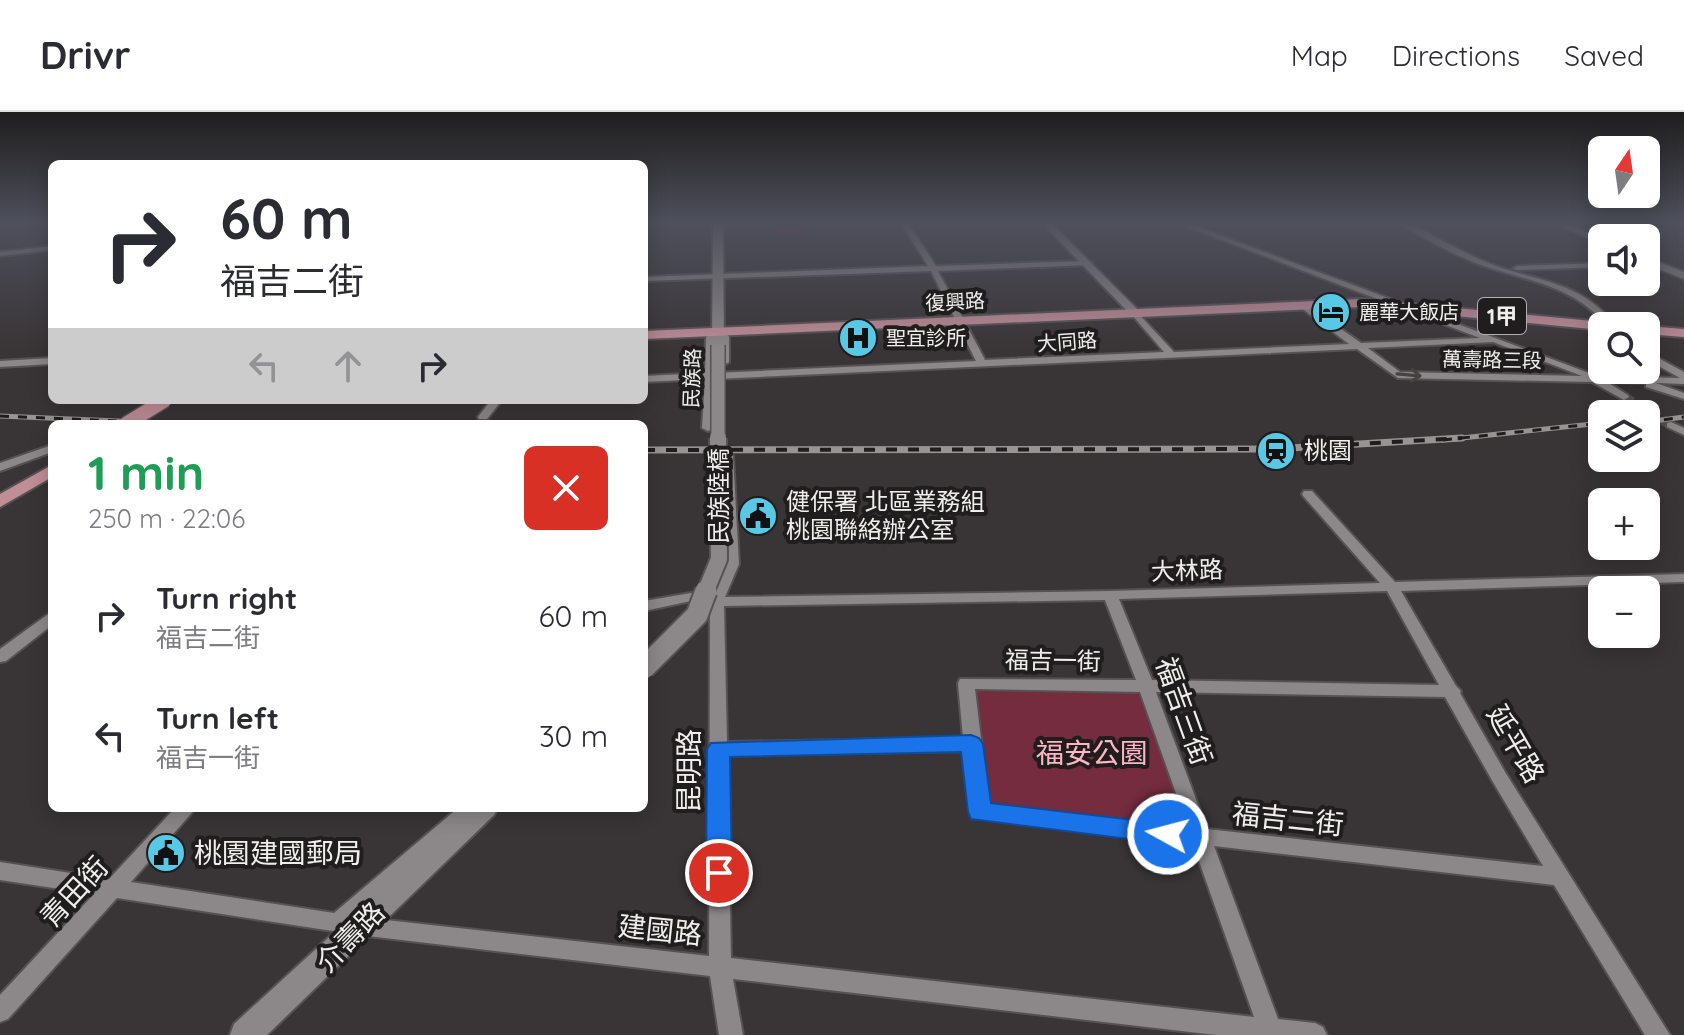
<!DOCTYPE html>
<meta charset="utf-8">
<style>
body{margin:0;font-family:Quicksand,"Noto Sans TC",sans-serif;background:#f2f2f3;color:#2b2b33;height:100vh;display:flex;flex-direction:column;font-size:30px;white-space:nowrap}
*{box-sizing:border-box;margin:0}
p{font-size:26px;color:#7c7c81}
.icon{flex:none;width:44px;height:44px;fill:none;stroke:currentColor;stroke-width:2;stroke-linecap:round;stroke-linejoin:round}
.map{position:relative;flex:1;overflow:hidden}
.drawer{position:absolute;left:48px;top:308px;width:600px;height:392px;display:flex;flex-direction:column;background:#fff;border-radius:12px;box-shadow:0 4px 20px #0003}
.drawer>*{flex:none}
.top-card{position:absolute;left:48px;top:48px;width:600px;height:244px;border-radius:12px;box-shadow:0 4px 20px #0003;background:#fff;color:#2b2b33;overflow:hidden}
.needle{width:52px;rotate:13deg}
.controls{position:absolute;left:1588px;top:24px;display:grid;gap:16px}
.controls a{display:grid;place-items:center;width:72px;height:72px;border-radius:12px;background:#fff;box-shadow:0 4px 20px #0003;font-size:40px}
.pin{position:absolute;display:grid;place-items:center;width:68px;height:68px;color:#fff;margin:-34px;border:4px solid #fff;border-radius:50%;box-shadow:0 2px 8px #0007}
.me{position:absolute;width:88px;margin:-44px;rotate:277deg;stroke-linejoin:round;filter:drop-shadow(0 0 6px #0008)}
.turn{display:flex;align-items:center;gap:28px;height:168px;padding:0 40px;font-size:36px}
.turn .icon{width:104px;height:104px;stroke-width:2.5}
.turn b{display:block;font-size:56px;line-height:68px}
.lanes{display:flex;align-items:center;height:76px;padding:0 40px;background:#0003;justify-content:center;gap:40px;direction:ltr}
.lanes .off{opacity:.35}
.round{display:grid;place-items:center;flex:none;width:84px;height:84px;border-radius:12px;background:#f2f2f3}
.summary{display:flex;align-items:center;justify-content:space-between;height:136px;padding:0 40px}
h1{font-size:48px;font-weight:700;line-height:60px;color:#1e9e55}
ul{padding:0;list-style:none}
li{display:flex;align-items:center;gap:24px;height:120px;padding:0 40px}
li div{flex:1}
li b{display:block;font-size:30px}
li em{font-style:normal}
header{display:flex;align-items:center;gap:48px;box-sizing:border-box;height:112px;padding:0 40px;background:#fff;border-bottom:2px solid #e1e1e2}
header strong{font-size:38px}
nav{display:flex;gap:44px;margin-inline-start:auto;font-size:28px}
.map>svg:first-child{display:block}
.green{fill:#742c3e}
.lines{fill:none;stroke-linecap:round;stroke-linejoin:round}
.street-tunnel{stroke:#545051;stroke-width:10;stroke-dasharray:10 5;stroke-linecap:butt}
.street-casing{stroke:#565253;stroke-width:4}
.secondary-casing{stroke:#565253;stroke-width:4}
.primary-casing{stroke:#565253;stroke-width:4}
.street{fill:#8c8788;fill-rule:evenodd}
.secondary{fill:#8c8788;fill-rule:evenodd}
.primary{fill:#c18d97;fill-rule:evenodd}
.rail-far1-casing{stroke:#989494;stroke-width:5}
.rail-casing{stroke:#989494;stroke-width:7}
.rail-far1{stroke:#1f1d1d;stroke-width:3;stroke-dasharray:9;stroke-linecap:butt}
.rail{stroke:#1f1d1d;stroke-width:4;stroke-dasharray:11;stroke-linecap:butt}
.secondary-bridge-far2-casing{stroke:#565253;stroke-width:16;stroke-linecap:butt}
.secondary-bridge-far1-casing{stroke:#565253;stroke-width:20;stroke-linecap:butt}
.secondary-bridge-casing{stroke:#565253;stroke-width:25;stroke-linecap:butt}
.primary-bridge-casing{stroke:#565253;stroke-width:17;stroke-linecap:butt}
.secondary-bridge-far2{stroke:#8c8788;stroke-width:13}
.secondary-bridge-far1{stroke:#8c8788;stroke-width:16}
.secondary-bridge{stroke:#8c8788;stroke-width:21}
.primary-bridge{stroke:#c18d97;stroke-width:14}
.oneway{stroke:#454242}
.route{fill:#1a73e8;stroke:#114b97;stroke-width:2}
.labels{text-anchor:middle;stroke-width:8;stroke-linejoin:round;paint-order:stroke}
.far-street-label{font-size:20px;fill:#f0eded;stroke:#1f1d1d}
.far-poi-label{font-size:20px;fill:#f0eded;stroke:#1f1d1d;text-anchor:start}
.shield{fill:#1f1d1d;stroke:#b1afaf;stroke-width:2}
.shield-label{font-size:22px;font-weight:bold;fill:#f0eded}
.poi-label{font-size:24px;fill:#f0eded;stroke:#1f1d1d;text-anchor:start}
.street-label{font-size:24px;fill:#f0eded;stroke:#1f1d1d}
.near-street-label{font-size:28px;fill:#f0eded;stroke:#1f1d1d}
.near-park-label{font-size:28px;fill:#ffb5c3;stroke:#1f1d1d}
.near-poi-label{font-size:28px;fill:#f0eded;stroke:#1f1d1d;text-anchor:start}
</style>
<header>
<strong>Drivr</strong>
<nav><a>Map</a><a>Directions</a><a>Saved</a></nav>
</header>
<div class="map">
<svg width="1684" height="923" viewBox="0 0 1684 923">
<rect width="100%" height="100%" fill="#393435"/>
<path class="green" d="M749 111H818V112L804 117 805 122 774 123 772 118 751 116Z
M972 575 1137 578 1190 719 983 690Z"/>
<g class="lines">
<path class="street-tunnel" d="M1624 285 1671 313"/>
<g class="street-casing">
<path id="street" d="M901 111H908L936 154 1088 149 1092 151 1088 153 938 159 985 248 1164 240 1132 203 1131 201 1135 198 1174 240 1349 232 1300 195V191L1303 190 1361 231 1480 226 1177 111H1187L1597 264 1680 266 1646 247V240L1649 241 1684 260V272L1656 271 1684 281V287L1646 275V271L1607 270 1628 283 1629 285 1624 288 1592 270 1398 266 1357 237 715 267 714 316 708 319 702 316 705 267 644 270V264L705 261 706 225 718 219 729 224V250L724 253 719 250V226H716L715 261 976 249 931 159 644 169V165L928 154ZM1493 230 1582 264 1400 260 1368 236Z
M1400 111H1409C1434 124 1460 139 1486 150 1535 170 1580 167 1616 214H1606C1577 175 1528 169 1484 154 1464 148 1418 124 1400 111Z
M52 134V138L0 144V140Z
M1602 151V155L1517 158 1513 156 1517 154Z
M52 246V252L0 255V249Z
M491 288H502L487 307H479L478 305Z
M1671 310 1684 316V323L1667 315V311Z
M52 333V340L0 359V351Z
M727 341 733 344 739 452 725 485 1110 479 1380 471 1304 385 1302 382 1304 379H1312L1395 470 1684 462V470L1401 479 1456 574 1461 579 1460 581 1505 660 1670 923H1645L1554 773 1214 734 1278 907 1315 911 1323 915 1327 923H1216L733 867 743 923H719L710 864 359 823 117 786 8 907 0 910V883L94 782 0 768V750L109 767 175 696H196L131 770 334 801 458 696H480L478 701 359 805 709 844 710 500 706 496 707 493 691 489 644 499V489L691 481 711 484 725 452 721 344ZM1387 479 1439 573 1152 568 1119 487ZM1105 488 1136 568 960 567 958 571 963 626 727 630 724 494ZM975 577 1140 580 1188 715 989 693ZM1156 580 1445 585 1493 670 1543 754 1207 717ZM965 639 971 700 973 705 1193 732 1254 905 731 846 727 643Z
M52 501V513L6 549 0 550V537L47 503Z"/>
</g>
<g class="secondary-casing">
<path id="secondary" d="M713 111H723L724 233 718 237 712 233Z
M1042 111H1051L1139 199V203H1131Z
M1554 111H1565L1603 126 1602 132Z
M1646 145 1684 160V167L1646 152Z
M470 696H498L494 703 267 923H230L234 912Z"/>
</g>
<g class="primary-casing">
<path id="primary" d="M45 111H52V116Z
M1362 187 1603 210 1609 214H1602V218L1362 195 644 227V219Z
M1646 214 1684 217V225L1646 222Z
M52 353V365L0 395V382Z"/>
</g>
<use href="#street" class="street"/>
<use href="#secondary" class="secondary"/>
<use href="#primary" class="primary"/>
<g class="rail-far1-casing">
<path id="rail-far1" d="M0 304 189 312
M1646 310 1684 305
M1443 328 1602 311"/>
</g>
<g class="rail-casing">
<path id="rail" d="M644 338 1273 337 1462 326"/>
</g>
<use href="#rail-far1" class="rail-far1"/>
<use href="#rail" class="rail"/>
<g class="secondary-bridge-far2-casing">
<path id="secondary-bridge-far2" d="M718 233V328"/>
</g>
<g class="secondary-bridge-far1-casing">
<path id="secondary-bridge-far1" d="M705 481 719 447 718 326"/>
</g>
<g class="secondary-bridge-casing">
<path id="secondary-bridge" d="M644 556 697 503 706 479"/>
</g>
<g class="primary-bridge-casing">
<path id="primary-bridge" d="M126 312 165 288"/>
</g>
<use href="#secondary-bridge-far2" class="secondary-bridge-far2"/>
<use href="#secondary-bridge-far1" class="secondary-bridge-far1"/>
<use href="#secondary-bridge" class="secondary-bridge"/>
<use href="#primary-bridge" class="primary-bridge"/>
</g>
<defs><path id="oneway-shaft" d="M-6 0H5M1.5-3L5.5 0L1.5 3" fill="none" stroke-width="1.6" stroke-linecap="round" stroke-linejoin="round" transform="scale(2)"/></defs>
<use class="oneway" href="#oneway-shaft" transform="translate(1409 263) rotate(5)"/>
<linearGradient id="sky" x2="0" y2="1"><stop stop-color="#1f1d1d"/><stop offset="0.46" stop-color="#4e505c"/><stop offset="1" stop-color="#4e505c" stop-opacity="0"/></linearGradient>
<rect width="1684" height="240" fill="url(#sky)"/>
<path class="route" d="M971 623 979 626 983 632 991 691 1168 712 1177 715 1181 722 1177 729 1168 732 971 707 968 700 961 640 730 645 732 761 729 769 719 773 710 769 706 761 707 637 711 631Z"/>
<defs>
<g id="hotel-disc" transform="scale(2)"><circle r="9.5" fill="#59c8e5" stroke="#1f1d1d"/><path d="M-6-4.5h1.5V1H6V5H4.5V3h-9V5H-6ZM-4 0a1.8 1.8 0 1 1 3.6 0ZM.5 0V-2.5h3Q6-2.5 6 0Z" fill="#111"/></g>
<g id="hospital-disc" transform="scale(2)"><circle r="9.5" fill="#59c8e5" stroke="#1f1d1d"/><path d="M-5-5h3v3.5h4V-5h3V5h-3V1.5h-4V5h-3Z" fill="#111"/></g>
<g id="station-disc" transform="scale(2)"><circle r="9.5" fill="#59c8e5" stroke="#1f1d1d"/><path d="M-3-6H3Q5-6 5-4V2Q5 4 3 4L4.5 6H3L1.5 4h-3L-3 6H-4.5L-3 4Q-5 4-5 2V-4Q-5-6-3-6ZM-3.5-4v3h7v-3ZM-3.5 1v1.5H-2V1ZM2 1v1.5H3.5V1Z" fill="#111"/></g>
<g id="civic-disc" transform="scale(2)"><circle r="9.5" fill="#59c8e5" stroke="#1f1d1d"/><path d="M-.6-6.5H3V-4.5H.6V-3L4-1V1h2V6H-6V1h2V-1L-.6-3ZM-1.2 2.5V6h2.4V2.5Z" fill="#111"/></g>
</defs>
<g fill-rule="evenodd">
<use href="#hotel-disc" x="1331" y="200"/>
<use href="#hospital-disc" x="858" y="226"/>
<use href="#station-disc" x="1276" y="339"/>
<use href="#civic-disc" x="758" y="404"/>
<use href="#civic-disc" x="166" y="741"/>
</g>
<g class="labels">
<g class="far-street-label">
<text transform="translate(955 190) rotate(-3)" y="7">復興路</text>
<text transform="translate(1067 230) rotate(-4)" y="7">大同路</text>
<text transform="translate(1492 248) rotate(1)" y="7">萬壽路三段</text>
<text transform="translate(692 266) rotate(-88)" y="7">民族路</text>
</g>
<g class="far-poi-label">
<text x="1359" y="207">麗華大飯店</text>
<text x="886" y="233">聖宜診所</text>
</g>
<rect class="shield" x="1478" y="186" width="48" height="36" rx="6"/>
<g class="shield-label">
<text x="1502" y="212">1甲</text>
</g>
<g class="poi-label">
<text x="1304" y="347">桃園</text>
<text x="786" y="398">健保署 北區業務組<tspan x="786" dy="28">桃園聯絡辦公室</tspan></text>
</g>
<g class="street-label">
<text transform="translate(719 384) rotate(-90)" y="8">民族陸橋</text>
<text transform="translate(1187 459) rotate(-2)" y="8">大林路</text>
<text transform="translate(1053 549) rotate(1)" y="8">福吉一街</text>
</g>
<g class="near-street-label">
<text transform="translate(1184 599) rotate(70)" y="10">福吉三街</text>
<text transform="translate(1516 632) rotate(60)" y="10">延平路</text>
<text transform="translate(689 659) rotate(-90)" y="10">昆明路</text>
<text transform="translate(1288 707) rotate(6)" y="10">福吉二街</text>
<text transform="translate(74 780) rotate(-47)" y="10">青田街</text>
<text transform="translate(660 818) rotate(6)" y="10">建國路</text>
<text transform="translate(350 825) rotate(-46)" y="10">介壽路</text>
</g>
<g class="near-park-label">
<text x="1092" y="651">福安公園</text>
</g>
<g class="near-poi-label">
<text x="194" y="751">桃園建國郵局</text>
</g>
</g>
</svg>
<div class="controls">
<a><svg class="needle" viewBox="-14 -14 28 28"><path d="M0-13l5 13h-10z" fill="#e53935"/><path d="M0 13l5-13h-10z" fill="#7c7c81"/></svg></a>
<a><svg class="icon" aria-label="sound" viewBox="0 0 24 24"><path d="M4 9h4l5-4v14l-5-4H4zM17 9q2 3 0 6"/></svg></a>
<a><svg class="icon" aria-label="search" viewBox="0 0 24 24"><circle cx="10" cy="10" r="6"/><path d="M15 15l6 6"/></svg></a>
<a><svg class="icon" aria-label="layers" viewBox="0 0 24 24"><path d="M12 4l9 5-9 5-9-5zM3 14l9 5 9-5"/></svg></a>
<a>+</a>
<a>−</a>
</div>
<div class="pin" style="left:719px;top:761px;background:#d93025"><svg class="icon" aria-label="arrive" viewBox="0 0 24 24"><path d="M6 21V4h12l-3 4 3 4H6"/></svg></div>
<svg class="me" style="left:1168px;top:722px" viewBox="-20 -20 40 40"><circle r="17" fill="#1a73e8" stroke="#fff" stroke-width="3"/><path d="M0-11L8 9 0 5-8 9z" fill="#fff"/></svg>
<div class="top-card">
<div class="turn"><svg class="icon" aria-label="right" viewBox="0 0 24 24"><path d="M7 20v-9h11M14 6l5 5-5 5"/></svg><div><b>60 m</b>福吉二街</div></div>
<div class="lanes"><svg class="icon off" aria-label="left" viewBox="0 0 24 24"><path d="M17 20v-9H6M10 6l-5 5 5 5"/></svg><svg class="icon off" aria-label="ahead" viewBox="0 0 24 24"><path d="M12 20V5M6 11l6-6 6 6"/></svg><svg class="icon" aria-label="right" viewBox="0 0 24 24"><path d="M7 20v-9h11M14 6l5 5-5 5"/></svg></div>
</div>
<section class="drawer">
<div class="summary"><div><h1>1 min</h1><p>250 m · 22:06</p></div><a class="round" style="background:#d93025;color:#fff"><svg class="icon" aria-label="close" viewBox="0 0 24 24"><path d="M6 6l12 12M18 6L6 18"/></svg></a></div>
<ul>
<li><svg class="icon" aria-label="right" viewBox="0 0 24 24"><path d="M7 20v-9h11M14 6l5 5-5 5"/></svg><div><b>Turn right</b><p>福吉二街</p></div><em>60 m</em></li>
<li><svg class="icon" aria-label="left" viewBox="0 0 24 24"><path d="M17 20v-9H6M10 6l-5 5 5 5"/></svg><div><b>Turn left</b><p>福吉一街</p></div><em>30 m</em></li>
</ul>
</section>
</div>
